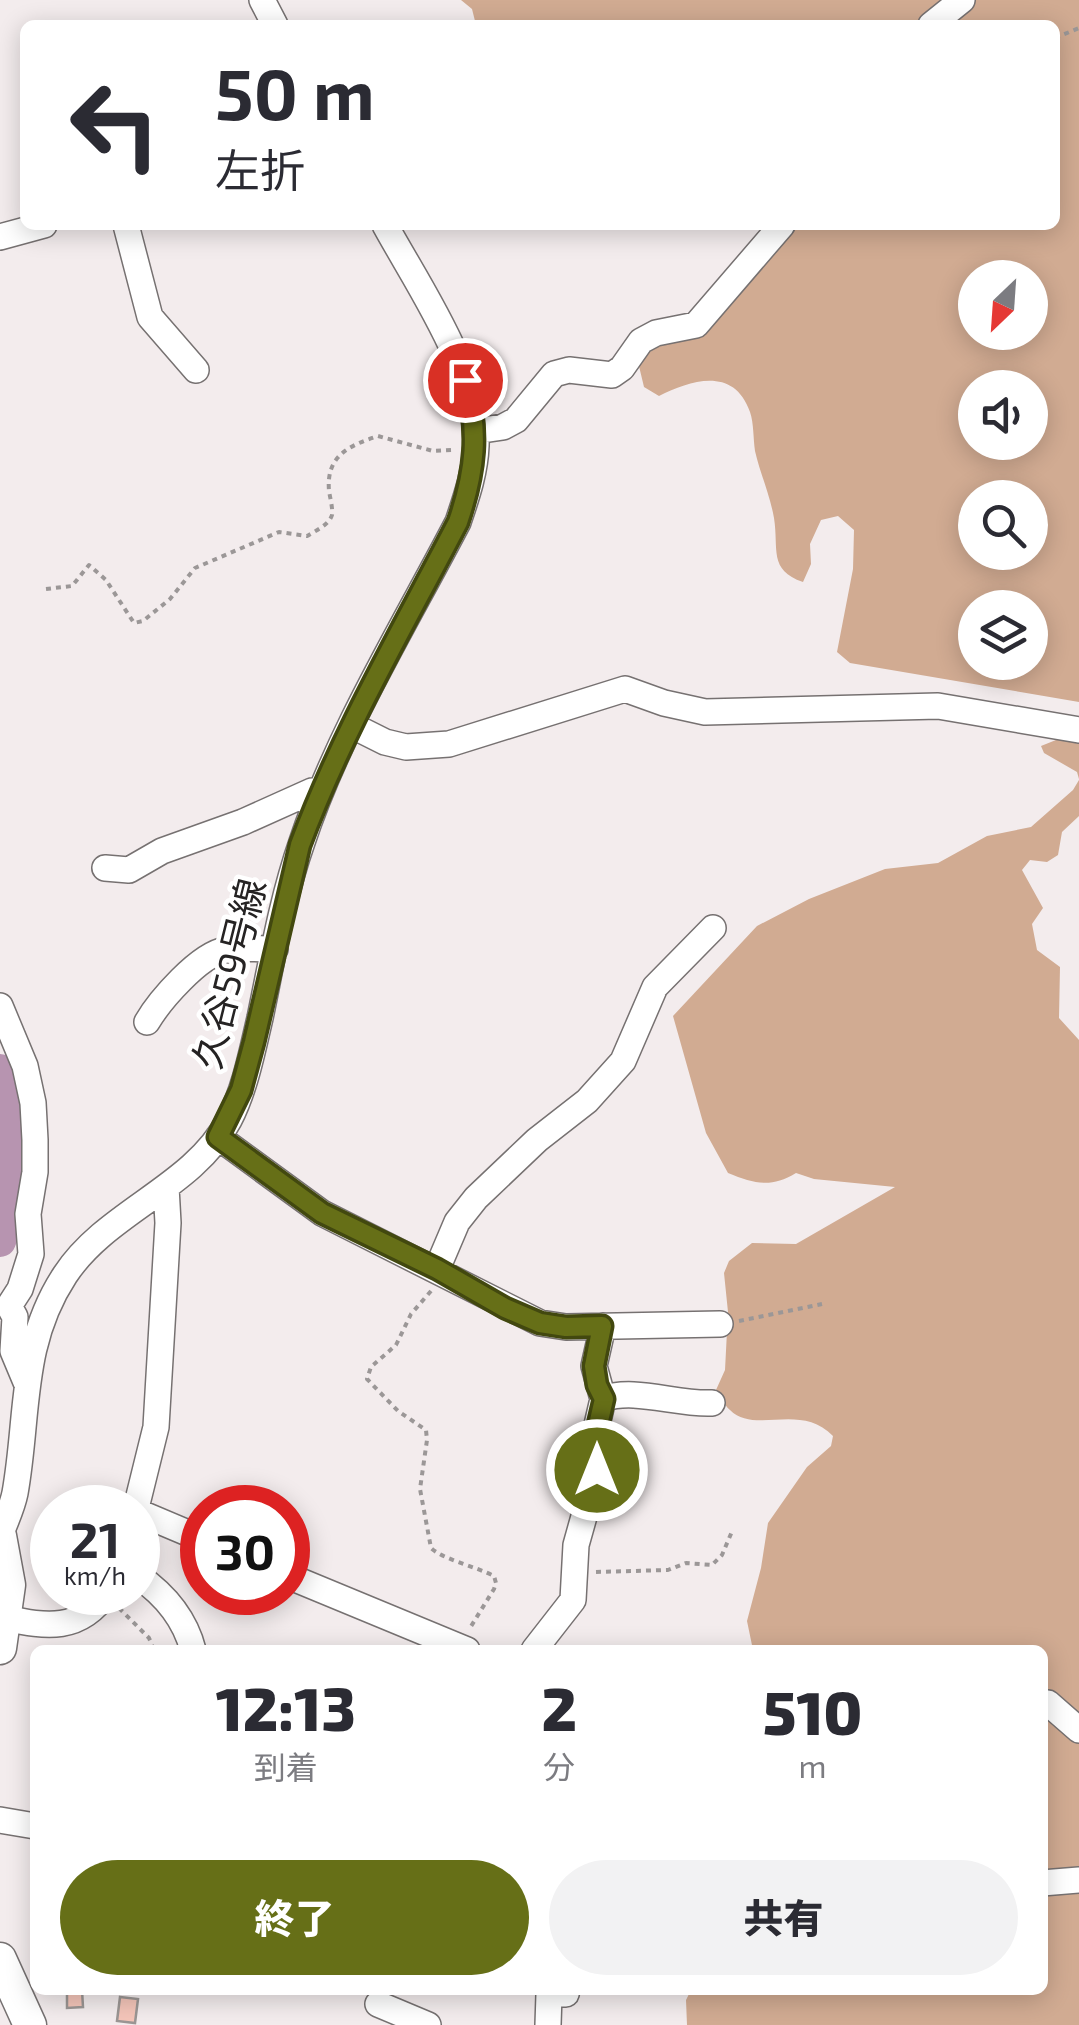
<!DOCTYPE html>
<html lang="ja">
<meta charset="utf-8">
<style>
body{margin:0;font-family:"Exo 2","Noto Sans JP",sans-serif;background:#f2f2f3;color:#2b2b33;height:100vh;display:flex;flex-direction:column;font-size:38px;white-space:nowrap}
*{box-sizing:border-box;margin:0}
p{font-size:32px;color:#7c7c81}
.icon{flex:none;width:55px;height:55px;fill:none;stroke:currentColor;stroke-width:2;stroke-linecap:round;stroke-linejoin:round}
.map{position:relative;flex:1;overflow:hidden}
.side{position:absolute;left:30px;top:1645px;width:1018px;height:350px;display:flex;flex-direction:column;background:#fff;border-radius:15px;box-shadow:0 5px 25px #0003}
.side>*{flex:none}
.banner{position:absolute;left:20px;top:20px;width:1040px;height:210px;border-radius:15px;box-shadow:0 5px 25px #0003;background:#fff;color:#2b2b33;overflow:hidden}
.needle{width:65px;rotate:205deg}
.buttons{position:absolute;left:958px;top:260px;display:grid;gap:20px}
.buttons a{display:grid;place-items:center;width:90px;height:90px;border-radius:50%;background:#fff;box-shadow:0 5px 25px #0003;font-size:50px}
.speed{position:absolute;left:30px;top:1485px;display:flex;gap:20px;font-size:50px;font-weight:700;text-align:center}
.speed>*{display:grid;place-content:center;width:130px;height:130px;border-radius:50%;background:#fff;box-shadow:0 5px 25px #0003;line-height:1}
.speed small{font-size:25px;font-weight:400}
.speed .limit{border:15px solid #d22;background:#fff;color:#111}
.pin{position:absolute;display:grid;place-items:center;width:85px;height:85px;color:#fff;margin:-42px;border:5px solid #fff;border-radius:50%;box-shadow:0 2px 10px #0007}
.me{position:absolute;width:110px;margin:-55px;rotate:0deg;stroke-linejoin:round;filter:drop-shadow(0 0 8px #0008)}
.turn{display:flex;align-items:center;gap:35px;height:210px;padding:0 30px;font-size:45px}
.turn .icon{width:130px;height:130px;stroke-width:2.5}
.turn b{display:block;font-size:70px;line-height:85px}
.eta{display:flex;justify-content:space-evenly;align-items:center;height:170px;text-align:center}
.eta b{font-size:60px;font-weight:800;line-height:70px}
.cta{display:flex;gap:20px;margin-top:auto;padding:20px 30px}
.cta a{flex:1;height:115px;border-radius:60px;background:#666f17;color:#fff;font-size:40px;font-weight:800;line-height:115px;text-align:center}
.cta a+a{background:#f2f2f3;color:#2b2b33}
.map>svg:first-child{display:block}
.forest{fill:#d1ab92;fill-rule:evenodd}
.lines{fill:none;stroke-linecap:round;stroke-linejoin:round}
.river{stroke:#b794b0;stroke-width:32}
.building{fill:#f4c5b9;stroke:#9b9694;stroke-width:2.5}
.minor-casing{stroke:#767171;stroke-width:28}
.major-casing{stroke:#767171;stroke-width:35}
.path{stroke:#9b9797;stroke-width:4;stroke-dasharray:5 5;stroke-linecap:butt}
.minor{stroke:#fff;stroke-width:25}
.major{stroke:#fff;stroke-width:32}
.route-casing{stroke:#42480f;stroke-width:25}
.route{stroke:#666f17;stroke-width:18}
.labels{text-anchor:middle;stroke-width:9;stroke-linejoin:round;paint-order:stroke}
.street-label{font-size:38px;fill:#252323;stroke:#fff}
</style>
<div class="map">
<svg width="1079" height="2025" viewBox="0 0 1079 2025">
<rect width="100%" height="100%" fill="#f3eced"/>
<path class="forest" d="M461 0H1079V702L850 663 837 652 853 569 854 530 838 516 821 520 810 544 811 564 803 582C768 570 779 549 774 518 770 495 760 473 755 451 753 438 754 424 750 412 734 366 691 380 659 396L644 387 638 362 656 344 697 329 776 225H1055V25H832L828 20H803L795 25H476L472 9ZM975 278H1030V332H975ZM975 388H1030V442H975ZM975 498H1030V552H975ZM975 608H1030V662H975Z
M1061 738 1079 744V779L1077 772 1044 753 1041 746Z
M1079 780V816L1062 832 1058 855 1047 862 1030 860 1022 870 1043 908 1032 924 1037 950 1060 967 1059 1018 1079 1040V2025H687L686 2000 691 1990H1042V1650H753L747 1621 761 1568 768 1523 807 1467 831 1446 833 1436C800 1402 755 1435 730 1410 724 1405 720 1396 716 1390L725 1370 728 1312 724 1273 729 1261 752 1243 796 1244 895 1187 814 1179 796 1173C771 1188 755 1184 728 1173L706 1133 673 1016 757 926 809 899 885 869 938 863 987 836 1031 827 1073 790Z"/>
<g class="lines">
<path class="river" d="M0 1070 14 1139V1204L0 1241"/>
</g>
<path class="building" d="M67 1990H82L83 2007 67 2008Z
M120 1997 138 1999 135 2023 117 2021Z"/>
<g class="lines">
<g class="minor-casing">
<path id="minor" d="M262 0 275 25
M931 25 962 0
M126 225 150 317 196 370
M0 237 44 225
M476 431 503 427 516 420 554 374 569 370 612 375 622 368 641 341 656 333 696 325 782 225
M353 726 385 742 406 747 449 744 625 689 664 703 705 712 938 706 1079 730
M105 868 129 870 162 851 243 822 312 791 320 792
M0 1006 25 1066 33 1103 35 1140V1172L28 1214 31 1254 20 1289 9 1306 15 1317 13 1351 26 1382
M147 1022C160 1000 199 955 225 950 240 947 259 949 275 949
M218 1137 322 1213 540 1323 566 1327 720 1324
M437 1269 457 1222 476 1198 537 1140 587 1101 623 1061 655 987 713 928
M603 1399C634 1387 677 1405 712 1403
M136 1508 156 1427 168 1223 166 1187
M138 1512 202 1539
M0 1536C5 1522 12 1508 15 1493 29 1415 19 1345 65 1275 107 1211 193 1188 229 1120 245 1089 252 1052 260 1018 272 960 282 899 302 842 338 733 405 624 458 522 466 498 475 473 476 446 479 372 420 289 385 225
M138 1576C164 1594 185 1619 193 1650
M288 1576 467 1650
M5 1618C47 1627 80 1632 107 1592
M534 1650 573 1600 576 1545 597 1470 591 1451 603 1399 594 1366 603 1326
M1048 1703 1079 1730
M0 1820 35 1826
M1042 1883 1079 1880
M378 2004 428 2025
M548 2025 549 1994H566L567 1990"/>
</g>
<g class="major-casing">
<path id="major" d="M0 1536 9 1585 0 1648
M0 1959 30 2025"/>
</g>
<path class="path" d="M1055 38 1079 28
M46 589 72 586 89 565 106 580 134 623 143 621 170 599 195 568 279 532 307 536C315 531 329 525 332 515 333 509 330 497 329 491 326 456 348 446 378 436L433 451 453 450
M431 1291 411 1314 396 1345 371 1367 367 1379 398 1411 426 1430 427 1440 420 1489 431 1548C442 1559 477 1567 494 1576L496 1583 494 1589 470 1628
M739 1321 822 1304
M596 1572 668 1570 686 1563 712 1565 722 1555 733 1529
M119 1608 149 1638 154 1650"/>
<use href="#minor" class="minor"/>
<use href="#major" class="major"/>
</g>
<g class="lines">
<g class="route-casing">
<path id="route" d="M465 380C480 431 475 472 458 522 403 628 342 732 300 845L254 1042 241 1090 218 1137 322 1213 437 1269 505 1308 540 1323 566 1327 602 1326 594 1366 597 1385 604 1399 592 1451 597 1470"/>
</g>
<use href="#route" class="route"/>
</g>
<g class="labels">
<g class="street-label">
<text transform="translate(230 974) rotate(-76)" y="13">久谷59号線</text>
</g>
</g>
</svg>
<div class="buttons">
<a><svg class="needle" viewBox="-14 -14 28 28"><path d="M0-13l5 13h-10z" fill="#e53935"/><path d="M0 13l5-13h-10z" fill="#7c7c81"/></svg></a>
<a><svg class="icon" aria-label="sound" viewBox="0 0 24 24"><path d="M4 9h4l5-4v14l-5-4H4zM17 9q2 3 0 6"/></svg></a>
<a><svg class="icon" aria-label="search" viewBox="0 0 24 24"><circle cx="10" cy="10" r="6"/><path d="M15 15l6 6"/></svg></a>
<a><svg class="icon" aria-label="layers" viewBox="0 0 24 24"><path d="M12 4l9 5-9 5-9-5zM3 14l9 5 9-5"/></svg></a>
</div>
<div class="speed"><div>21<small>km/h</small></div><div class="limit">30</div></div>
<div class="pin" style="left:465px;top:380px;background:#d93025"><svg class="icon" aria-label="arrive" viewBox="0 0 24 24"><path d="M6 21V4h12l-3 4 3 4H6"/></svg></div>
<svg class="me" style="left:597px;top:1470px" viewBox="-20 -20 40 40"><circle r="17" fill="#666f17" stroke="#fff" stroke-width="3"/><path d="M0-11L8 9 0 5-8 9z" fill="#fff"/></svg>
<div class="banner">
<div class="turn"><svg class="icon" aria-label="left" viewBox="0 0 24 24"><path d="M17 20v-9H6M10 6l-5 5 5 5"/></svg><div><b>50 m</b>左折</div></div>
</div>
<section class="side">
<div class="eta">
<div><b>12:13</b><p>到着</p></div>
<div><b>2</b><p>分</p></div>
<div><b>510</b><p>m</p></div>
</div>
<div class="cta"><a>終了</a><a>共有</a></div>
</section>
</div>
